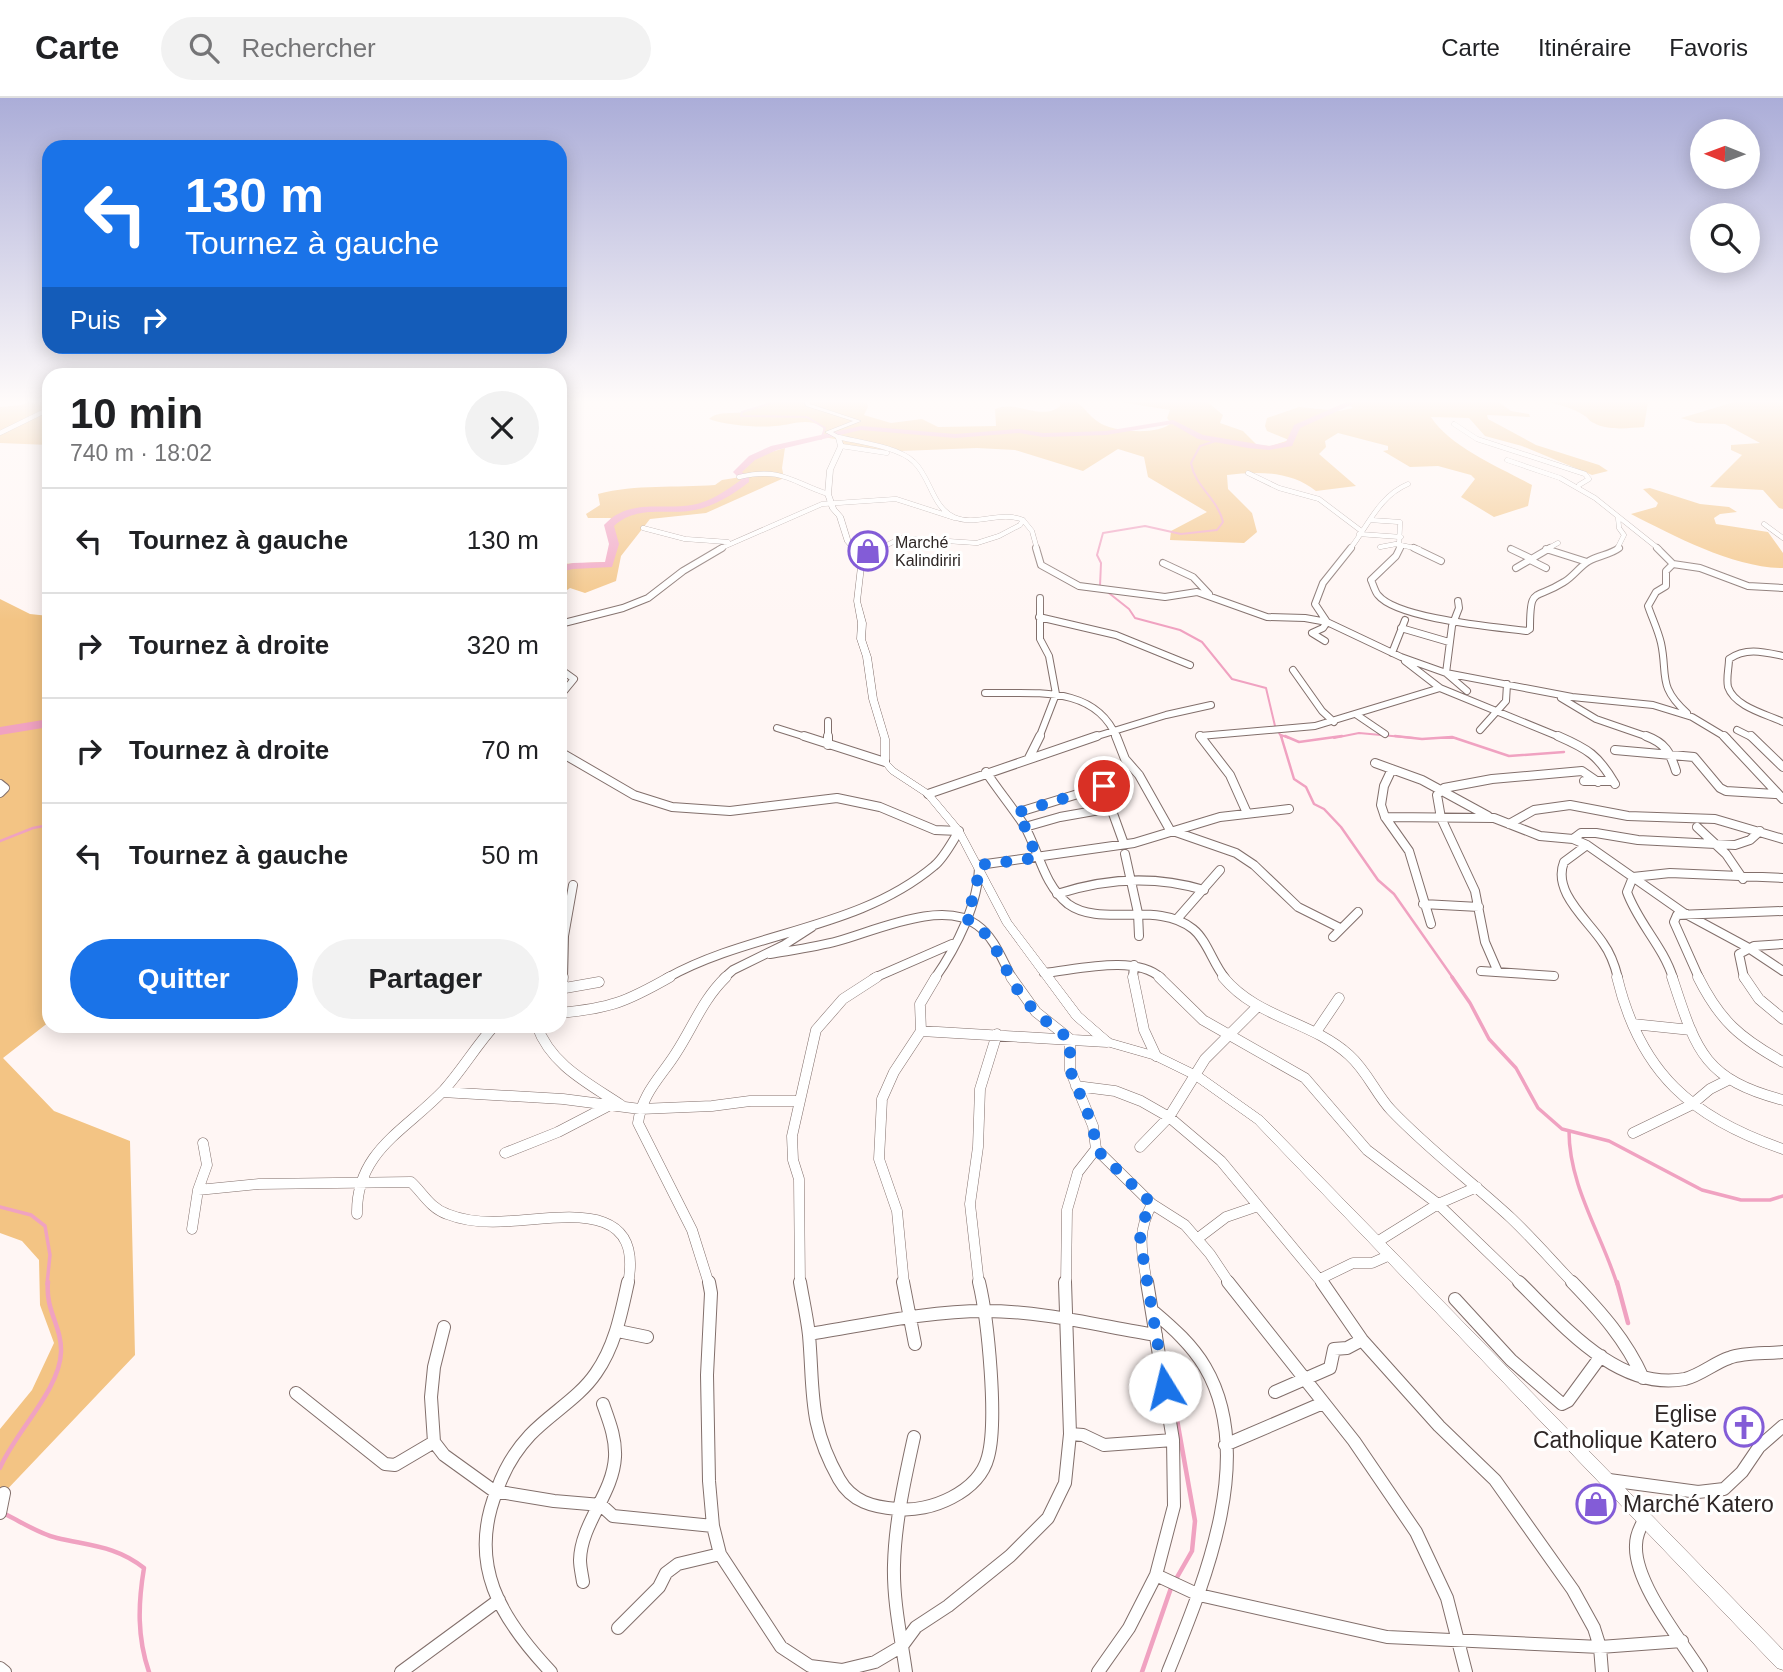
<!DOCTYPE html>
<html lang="fr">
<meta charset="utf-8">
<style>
body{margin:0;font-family:Helvetica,sans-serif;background:#f2f2f2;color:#202124;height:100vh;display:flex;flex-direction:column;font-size:26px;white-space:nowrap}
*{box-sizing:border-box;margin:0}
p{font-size:23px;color:#757577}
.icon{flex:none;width:38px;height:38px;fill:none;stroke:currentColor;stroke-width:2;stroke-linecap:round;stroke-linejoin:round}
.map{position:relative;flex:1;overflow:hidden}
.drawer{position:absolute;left:42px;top:270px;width:525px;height:665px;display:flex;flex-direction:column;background:#fff;border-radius:21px;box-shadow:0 4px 18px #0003}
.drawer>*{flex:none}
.guide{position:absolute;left:42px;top:42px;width:525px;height:214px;border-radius:21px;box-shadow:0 4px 18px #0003;background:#1a73e8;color:#fff;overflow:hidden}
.needle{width:46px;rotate:271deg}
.controls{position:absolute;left:1690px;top:21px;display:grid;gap:14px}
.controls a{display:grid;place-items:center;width:70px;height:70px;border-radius:50%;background:#fff;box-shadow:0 4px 18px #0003;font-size:35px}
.pin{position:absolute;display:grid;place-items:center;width:60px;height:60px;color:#fff;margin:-30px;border:4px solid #fff;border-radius:50%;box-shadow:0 2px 7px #0007}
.me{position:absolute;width:77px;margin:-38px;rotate:351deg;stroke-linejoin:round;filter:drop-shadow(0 0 5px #0008)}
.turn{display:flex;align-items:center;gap:24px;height:147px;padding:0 28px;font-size:32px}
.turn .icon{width:91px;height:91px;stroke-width:2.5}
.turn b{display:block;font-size:49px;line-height:60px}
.then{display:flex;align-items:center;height:66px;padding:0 28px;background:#0003;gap:14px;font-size:26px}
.round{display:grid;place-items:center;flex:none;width:74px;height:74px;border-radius:37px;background:#f2f2f2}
.summary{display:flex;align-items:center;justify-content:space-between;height:119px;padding:0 28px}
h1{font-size:42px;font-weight:600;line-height:52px}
.button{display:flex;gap:14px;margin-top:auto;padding:14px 28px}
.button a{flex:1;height:80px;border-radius:42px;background:#1a73e8;color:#fff;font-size:28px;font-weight:600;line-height:80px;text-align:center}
.button a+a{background:#f2f2f2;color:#202124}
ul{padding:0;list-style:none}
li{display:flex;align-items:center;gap:21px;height:105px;padding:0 28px;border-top:2px solid #e0e0e0}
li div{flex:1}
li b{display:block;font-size:26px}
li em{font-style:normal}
header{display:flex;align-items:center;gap:42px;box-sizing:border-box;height:98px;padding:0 35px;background:#fff;border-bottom:2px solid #e0e0e0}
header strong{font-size:33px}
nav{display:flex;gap:38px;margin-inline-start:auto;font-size:24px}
.search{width:490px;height:63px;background:#f2f2f2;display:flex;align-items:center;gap:18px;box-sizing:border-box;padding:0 24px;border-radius:38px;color:#757577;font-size:26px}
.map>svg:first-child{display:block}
.green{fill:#f3c484}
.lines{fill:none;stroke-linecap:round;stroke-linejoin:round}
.stream-far3{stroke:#f0a2c1;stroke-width:2}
.stream-far2{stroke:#f0a2c1;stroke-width:2.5}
.stream-far1{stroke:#f0a2c1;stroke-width:3.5}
.stream{stroke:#f0a2c1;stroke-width:4.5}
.river{fill:#f0a2c1;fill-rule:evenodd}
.minor-far4-casing{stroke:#826f6b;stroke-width:5}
.minor-far3-casing{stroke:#826f6b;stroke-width:8}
.minor-far2-casing{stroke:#826f6b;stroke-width:10}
.minor-far1-casing{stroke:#826f6b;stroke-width:11}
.minor-casing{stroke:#826f6b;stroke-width:14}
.tertiary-casing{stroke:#826f6b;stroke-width:1}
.minor-far4{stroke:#fff;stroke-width:4.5}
.minor-far3{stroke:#fff;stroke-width:6}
.minor-far2{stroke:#fff;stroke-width:8}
.minor-far1{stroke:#fff;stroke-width:10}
.minor{stroke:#fff;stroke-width:12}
.tertiary{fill:#fff;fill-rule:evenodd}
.route{stroke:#1a73e8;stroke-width:12;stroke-dasharray:0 21.6}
.labels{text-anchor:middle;stroke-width:6;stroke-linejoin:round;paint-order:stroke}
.far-poi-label{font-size:16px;fill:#2e2625;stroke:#fff;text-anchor:start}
.near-poi-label{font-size:23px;fill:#2e2625;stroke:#fff;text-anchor:end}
</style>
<header>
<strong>Carte</strong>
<div class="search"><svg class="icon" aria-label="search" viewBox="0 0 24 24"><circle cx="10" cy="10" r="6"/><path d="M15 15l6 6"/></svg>Rechercher</div>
<nav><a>Carte</a><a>Itinéraire</a><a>Favoris</a></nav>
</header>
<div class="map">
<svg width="1783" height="1574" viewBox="0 0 1783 1574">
<rect width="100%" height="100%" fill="#fff6f4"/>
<path class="green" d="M33 302H49V347L0 345V309L22 307Z
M775 302H851L867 305 868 309 864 317 891 325 922 321 938 329 996 328 995 311C1016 301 1042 324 1060 308L1061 302C1084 302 1081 311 1097 323 1110 334 1158 338 1171 325L1167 320 1170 312 1108 302H1205L1223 317 1220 325 1243 333 1257 347 1271 348 1289 342 1267 333 1265 328 1267 320 1299 309 1339 313 1353 310 1343 302H1496L1511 313 1529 316 1530 319 1487 317 1488 321 1536 347 1599 367 1608 373 1592 377 1522 348 1485 338 1469 320 1431 319C1450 349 1501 370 1532 387L1528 408 1494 419 1461 399 1475 381 1471 377 1438 368 1410 369 1383 353 1388 352V348L1338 335 1325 343 1326 349 1319 356 1356 388 1316 393C1291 373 1258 373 1227 377L1228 391 1252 415 1257 434 1244 445 1170 442 1171 433 1207 414 1148 379 1144 359 1118 351 1083 373 1015 352 977 350 901 353 840 349V342L824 339 823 329C806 319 793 327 775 328 758 330 725 327 709 321 718 312 735 317 748 313 757 311 764 305 775 302Z
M1531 302H1656L1648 304 1644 329C1629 330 1608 333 1594 325 1589 323 1589 321 1585 318 1571 308 1547 303 1531 302Z
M1741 302H1783V411L1779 410 1763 392 1710 389 1742 357 1731 352V347L1760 345 1725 326 1697 325 1681 320Z
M785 350 782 370 784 380 706 415 650 421 621 458 616 483 585 495 570 490 560 497V466L606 464C613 455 611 440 607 429L611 420H588L586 416 600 407 598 396C636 386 676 390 715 387L722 382 741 379V374L760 357Z
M1650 390 1700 406 1729 409 1737 414 1720 416 1714 420 1716 426 1768 434 1783 455V470C1734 470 1674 438 1631 416L1656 409 1658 405 1643 391Z
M0 501 30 516 49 518V924L3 960 54 1013 130 1043 135 1257 0 1399V1331L32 1292 54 1245 40 1207 39 1162 22 1143 0 1135Z"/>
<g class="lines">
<path class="stream-far3" d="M782 302 742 314 741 318 807 319 825 330 821 341
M1222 341 1200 348 1191 365C1195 389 1218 401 1223 424L1217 432 1181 436 1145 428 1103 435 1097 457 1101 465 1100 488 1129 511 1135 520 1180 532 1202 544 1232 581 1266 590 1275 628 1282 640
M1281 637 1289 640
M1334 640 1359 635 1414 640
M1434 640H1456"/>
<path class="stream-far2" d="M1281 638 1294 681 1306 689 1314 706 1324 711 1341 729 1378 782 1394 796 1453 880
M1285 638 1299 644 1342 638
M1395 638 1422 641 1452 639 1509 658 1564 654
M0 743 33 730 49 727"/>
<path class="stream-far1" d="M1452 879 1470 905 1489 941 1516 970 1538 1010 1562 1031 1609 1043 1702 1092 1741 1102H1770L1783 1098
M1569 1033C1569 1088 1601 1135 1617 1186
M0 1109 31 1117 45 1128 50 1157 47 1186"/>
<path class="stream" d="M1617 1184 1628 1225
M1171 1288 1195 1423 1192 1453 1176 1481
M0 1370C15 1334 60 1292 61 1254 62 1229 45 1212 48 1184
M3 1415C20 1423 39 1436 57 1440 91 1448 116 1448 144 1470 138 1506 137 1539 149 1574
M1142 1574 1171 1490"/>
<path class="river" d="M1351 302H1362L1300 330 1292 348 1269 352 1248 350 1198 341 1172 326 1106 337 1043 339 1019 335 955 340 861 332 777 352 755 362 742 374 749 380V384C731 398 711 410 689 413 662 416 636 408 614 428L619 446 612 469 573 471 560 474V468L573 465 605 464 609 446 604 427C629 400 661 412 692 407 710 404 727 392 741 382L733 374 749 358 771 348 861 328 955 336 1019 331 1043 335 1106 333 1173 322 1203 337 1269 348 1286 344 1294 327Z
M49 621V629L0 637V629Z"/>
<g class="minor-far4-casing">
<path id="minor-far4" d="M1454 326 1477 341 1585 376 1589 381 1579 387V390
M0 335 49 311
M838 339C859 344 899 349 914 364 931 380 932 409 954 419 976 429 1000 412 1023 422L1020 427 999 438 977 445 901 440 879 451
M841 348 887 355
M1507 362 1560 380 1595 400 1659 451
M1248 375 1279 390 1319 401 1360 432
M739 379C783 369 791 384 828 396
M1023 422 1032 433 1037 451
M1370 422 1400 424 1399 451
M1764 426 1783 440
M643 430 685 441 728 444
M1359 436 1401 439
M1380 449 1396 446 1419 451
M719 451 822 406 896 401 955 420
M1350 451C1368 428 1379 398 1408 386
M1547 451 1558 445
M1617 451 1624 437 1619 430 1618 419"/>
</g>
<g class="minor-far3-casing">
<path id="minor-far3" d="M1036 450 1041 467 1079 488 1165 499 1197 494 1267 519 1305 520 1327 524 1323 530 1312 535 1325 543
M1351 450 1323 485 1315 506 1327 524 1401 559 1446 575 1572 599 1653 607 1692 619 1727 640
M1400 450 1396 458 1371 482C1373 486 1375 494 1378 497 1397 521 1496 529 1527 533L1530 531C1530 487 1534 503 1564 484 1573 479 1580 468 1589 463 1599 457 1610 457 1619 450
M1414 450 1441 463
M1657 450 1673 466 1700 470 1748 488 1783 490
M1511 451 1532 461
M1546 451 1587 464
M862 460 882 450
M1530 462 1546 470
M1163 465 1193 479 1209 496
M1673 466 1666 473V488L1656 494 1648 508C1652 520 1658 532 1661 545 1668 577 1657 588 1687 615
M1516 470 1550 450
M1458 503 1459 510 1452 528 1446 575 1467 593
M1039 519 1116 537 1190 567
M560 526 623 510 648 500 683 473 722 450
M1401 530 1449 544
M1392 555 1405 522
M1783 558C1764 554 1746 549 1729 561 1729 570 1726 580 1728 589 1735 609 1766 616 1783 624
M1405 563 1440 590 1562 640
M560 571 574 581 560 598
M1293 572 1322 613 1334 624
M985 595C1033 596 1095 586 1117 640
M1561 600 1596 621 1651 640
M1357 617 1385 636
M828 623V640
M777 630 809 640
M1480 632 1506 603 1507 586
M1737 632 1753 640
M1039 640 1056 596 1049 558 1040 541V500
M1091 640 1166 617 1211 607
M1202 640 1200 638 1315 628 1440 590"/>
</g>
<g class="minor-far2-casing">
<path id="minor-far2" d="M804 638 885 664
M828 638V647
M1116 638 1125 661 1139 677 1170 732 1236 755 1254 767 1298 809 1340 830
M1200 638 1230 677 1247 715
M1558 638C1588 651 1598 657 1615 686
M1646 638C1665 645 1670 654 1676 673
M1724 638 1783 701
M1751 638 1783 669
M1615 652 1694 659 1720 690 1726 693 1775 696
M560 654 634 697 672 709 730 713 837 700 880 709 935 732 959 733
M1029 660 1040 638
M1375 665 1422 682 1488 718
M1392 671 1384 688 1381 707 1385 719 1409 753 1431 826
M986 674C998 692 1012 709 1024 727 1039 753 1043 786 1068 806 1101 830 1157 802 1193 831 1207 842 1213 866 1225 880
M1584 683H1613
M0 686 5 690 0 695
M928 696 1097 638
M1016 715 1104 688
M1385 719 1494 720 1540 738 1573 741 1587 747 1684 815 1747 849 1783 873
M1509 726 1534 712 1570 707 1628 718 1715 721 1783 741
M1025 729 1060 719 1111 710 1124 746
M1697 729 1726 756 1743 781
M1573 741 1581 735H1596L1638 742 1735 747 1750 742 1760 733
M1587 747 1564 764C1552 794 1588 822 1603 845 1611 856 1615 868 1618 880
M1125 756 1138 815 1139 838
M1057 796C1106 780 1154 777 1204 792
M1423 806 1479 809
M1177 821 1220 772
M1333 839 1358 814
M770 856C793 852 816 849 838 843 875 833 943 801 977 827 995 840 1002 862 1012 880
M1481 873 1554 878
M1498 874 1485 844 1475 793 1441 720 1437 697 1444 690 1492 681 1582 673 1598 684
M1044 875C1076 872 1135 856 1161 880
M563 880 564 838 573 787
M667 880C751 833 858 832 934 768 944 760 952 744 959 733
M724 880 733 872 784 847 812 829
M874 880 952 846
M935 880C956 850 979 805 979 767L1134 745 1220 719 1289 711
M1133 880 1134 867
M1673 880C1663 848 1638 825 1627 794L1633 779 1670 775 1783 780
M1699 880 1674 824 1677 817 1783 813
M1744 880 1739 856 1754 848 1783 846"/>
</g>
<g class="minor-far1-casing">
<path id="minor-far1" d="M1011 879 1036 914 1070 941V972L1093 1028 1096 1051 1152 1106 1185 1127 1210 1156 1230 1186
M1133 879 1144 932 1156 958
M1159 879 1203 922 1305 980 1367 1052 1438 1106 1521 1186
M1223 879C1258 921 1310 922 1349 957 1367 973 1376 996 1391 1012 1428 1051 1472 1084 1511 1120 1533 1141 1553 1164 1574 1186
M1617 879C1640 975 1692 1020 1783 1051
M1672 879C1696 952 1703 981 1783 1002
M1698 879C1720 923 1740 940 1783 964
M1744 879 1759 901 1783 921
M565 890 599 884
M560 906 563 879
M560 915C611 910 626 904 670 879
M1633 926 1691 932
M537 928C551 967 588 985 621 1007
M921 933 1107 944
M1316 934 1339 900
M1076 988 1115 993 1141 1003 1169 1019 1221 1063 1323 1186
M442 994 563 1001 640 1011 712 1008 750 1003H799
M1633 1035 1691 1007 1710 991 1728 982
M1140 1049 1169 1019 1205 961 1257 909
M505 1055 558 1034 610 1007
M198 1092 259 1086 411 1084C423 1095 430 1110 447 1116 467 1124 489 1125 511 1123 564 1120 644 1102 628 1186
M357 1116C356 1053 405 1033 444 992 462 972 476 948 494 928
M192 1131 198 1092 207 1067 203 1045
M1197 1141 1226 1119 1258 1108
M1377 1144 1438 1106 1477 1089
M1320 1181 1353 1165H1372L1390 1157
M709 1186 692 1132 638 1025C642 995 661 979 676 955 693 929 703 901 726 879
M800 1186 799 1081 793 1062 792 1038 816 932 843 901 877 879
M904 1186 897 1113 879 1061 882 1001 894 974 921 933 920 906 936 879
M979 1186 970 1106 978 1049 980 991 997 936
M1066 1186 1067 1112 1078 1074 1096 1051
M1147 1186C1142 1154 1136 1136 1152 1106"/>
</g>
<g class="minor-casing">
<path id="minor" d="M709 1184 711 1195 707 1277 709 1383 713 1428 720 1456 781 1549 810 1568 842 1572 875 1564 902 1548 916 1529 948 1508 1010 1458 1048 1420 1065 1385 1070 1336 1065 1184
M800 1184C803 1202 807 1219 809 1237 814 1295 808 1326 839 1381 852 1404 873 1409 897 1411 930 1415 979 1394 988 1359 998 1323 988 1222 979 1184
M903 1184 915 1246
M1228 1184 1354 1343 1416 1434 1447 1500 1466 1574
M1322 1184 1362 1242 1439 1328 1495 1382 1573 1492 1594 1530 1600 1549 1602 1574
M1519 1184C1562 1226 1618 1294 1685 1281 1701 1277 1714 1265 1729 1260 1745 1254 1766 1256 1783 1254
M1572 1184C1601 1214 1626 1242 1643 1280
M1455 1201 1511 1262 1562 1306 1568 1303 1601 1258
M1154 1214C1173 1230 1192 1247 1205 1269 1258 1359 1203 1487 1168 1574
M444 1229 434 1269 431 1299 434 1344 444 1357 494 1393 554 1403 601 1407 613 1418 713 1428
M618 1233 647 1239
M809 1236C867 1227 926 1213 985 1213 1043 1213 1100 1228 1156 1237
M1275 1294 1330 1270 1334 1251 1347 1250 1362 1242
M296 1295 385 1366 395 1367 434 1344
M1070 1336 1083 1337 1104 1347 1173 1342
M1225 1347 1323 1305
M1609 1382 1698 1394 1724 1391 1742 1374 1759 1349 1783 1328
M0 1415 4 1395
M1645 1421C1640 1429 1636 1437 1636 1447 1634 1485 1681 1542 1701 1574
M1156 1477 1199 1497 1387 1539 1600 1549 1682 1543
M583 1484C582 1477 580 1469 580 1462 581 1425 613 1396 615 1359 616 1340 609 1323 603 1306
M618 1530 659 1489 666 1475 678 1466 720 1456
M0 1570 5 1574
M401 1574 499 1502
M551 1574C500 1520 467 1466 497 1392 504 1372 516 1352 530 1337 551 1315 579 1300 596 1275 615 1248 621 1216 628 1184
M906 1574C901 1539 893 1503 894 1467 895 1424 905 1380 914 1339
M1098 1574 1129 1530 1156 1477 1174 1408 1173 1342 1147 1184"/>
</g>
<g class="tertiary-casing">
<path id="tertiary" d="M804 302H809L810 306 861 323 833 334 840 338 844 348 833 372 831 396 836 410 843 418 851 444 865 460 860 503 866 525 865 541 871 559 877 601 889 641V664L896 671 931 694 962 731 1011 823 1081 915 1111 941 1160 955 1201 975 1263 1019 1783 1552V1572L1777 1570 1255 1025 1193 981 1152 961 1103 947 1073 921 1003 826 955 734 925 698 890 675 881 664V641L869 601 863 559 857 541 858 525 854 503 859 460 845 444 837 419 830 411 825 396 827 372 838 348 836 340 825 334 853 323 806 308Z"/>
</g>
<use href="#minor-far4" class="minor-far4"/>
<use href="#minor-far3" class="minor-far3"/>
<use href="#minor-far2" class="minor-far2"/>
<use href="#minor-far1" class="minor-far1"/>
<use href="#minor" class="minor"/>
<use href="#tertiary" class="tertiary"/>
</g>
<linearGradient id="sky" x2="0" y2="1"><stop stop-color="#abadd8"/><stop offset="0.58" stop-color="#fffbfa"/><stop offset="1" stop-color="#fffbfa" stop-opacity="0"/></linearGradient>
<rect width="1783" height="523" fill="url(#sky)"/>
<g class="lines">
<path class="route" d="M1104 688 1016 715 1025 729 1037 760 979 767 976 793 965 820C997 836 1001 870 1022 898 1034 914 1053 930 1070 941V972L1093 1028 1096 1051 1152 1106 1144 1121 1140 1141 1165 1289"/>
</g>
<defs>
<g id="shop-ring" transform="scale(2.0125)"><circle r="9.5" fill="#fff" stroke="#835cd7" stroke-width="1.5"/><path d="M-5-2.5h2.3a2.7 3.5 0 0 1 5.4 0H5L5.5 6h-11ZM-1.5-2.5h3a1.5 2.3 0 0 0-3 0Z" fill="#835cd7"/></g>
<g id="church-ring" transform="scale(2.0125)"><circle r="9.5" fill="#fff" stroke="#835cd7" stroke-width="1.5"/><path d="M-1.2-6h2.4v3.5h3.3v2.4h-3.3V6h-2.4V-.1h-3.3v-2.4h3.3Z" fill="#835cd7"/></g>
</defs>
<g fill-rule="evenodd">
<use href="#shop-ring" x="868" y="453"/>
<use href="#church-ring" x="1744" y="1329"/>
<use href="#shop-ring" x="1596" y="1406"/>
</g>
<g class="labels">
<g class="far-poi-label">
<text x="895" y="450">Marché<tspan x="895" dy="18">Kalindiriri</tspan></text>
</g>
<g class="near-poi-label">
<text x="1717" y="1324">Eglise<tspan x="1717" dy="26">Catholique Katero</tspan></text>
<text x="1623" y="1414" text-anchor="start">Marché Katero</text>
</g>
</g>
</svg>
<div class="controls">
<a><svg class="needle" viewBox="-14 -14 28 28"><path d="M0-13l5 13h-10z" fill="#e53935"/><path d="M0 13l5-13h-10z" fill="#757577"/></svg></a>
<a><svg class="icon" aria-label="search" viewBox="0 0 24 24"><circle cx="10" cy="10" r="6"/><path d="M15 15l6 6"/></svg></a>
</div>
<div class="pin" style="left:1104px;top:688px;background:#d93025"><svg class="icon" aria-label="arrive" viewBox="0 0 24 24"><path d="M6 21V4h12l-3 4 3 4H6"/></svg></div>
<svg class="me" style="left:1165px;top:1289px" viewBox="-20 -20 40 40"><circle r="19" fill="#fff"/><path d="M0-13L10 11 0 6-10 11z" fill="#1a73e8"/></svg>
<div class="guide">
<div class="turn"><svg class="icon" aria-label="left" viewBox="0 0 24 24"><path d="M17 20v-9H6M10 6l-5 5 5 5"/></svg><div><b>130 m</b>Tournez à gauche</div></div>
<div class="then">Puis<svg class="icon" aria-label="right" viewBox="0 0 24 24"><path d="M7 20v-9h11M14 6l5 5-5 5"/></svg></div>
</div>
<section class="drawer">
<div class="summary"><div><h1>10 min</h1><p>740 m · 18:02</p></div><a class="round"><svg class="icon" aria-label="close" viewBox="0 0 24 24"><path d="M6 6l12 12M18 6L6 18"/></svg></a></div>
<ul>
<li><svg class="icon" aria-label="left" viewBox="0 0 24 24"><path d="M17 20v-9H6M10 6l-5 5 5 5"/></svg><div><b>Tournez à gauche</b></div><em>130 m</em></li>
<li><svg class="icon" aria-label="right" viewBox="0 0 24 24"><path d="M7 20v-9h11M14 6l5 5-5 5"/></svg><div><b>Tournez à droite</b></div><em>320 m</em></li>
<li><svg class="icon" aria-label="right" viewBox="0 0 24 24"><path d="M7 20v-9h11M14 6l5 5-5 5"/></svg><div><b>Tournez à droite</b></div><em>70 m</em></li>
<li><svg class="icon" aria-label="left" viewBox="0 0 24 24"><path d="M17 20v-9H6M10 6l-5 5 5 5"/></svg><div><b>Tournez à gauche</b></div><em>50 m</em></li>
</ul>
<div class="button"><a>Quitter</a><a>Partager</a></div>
</section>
</div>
